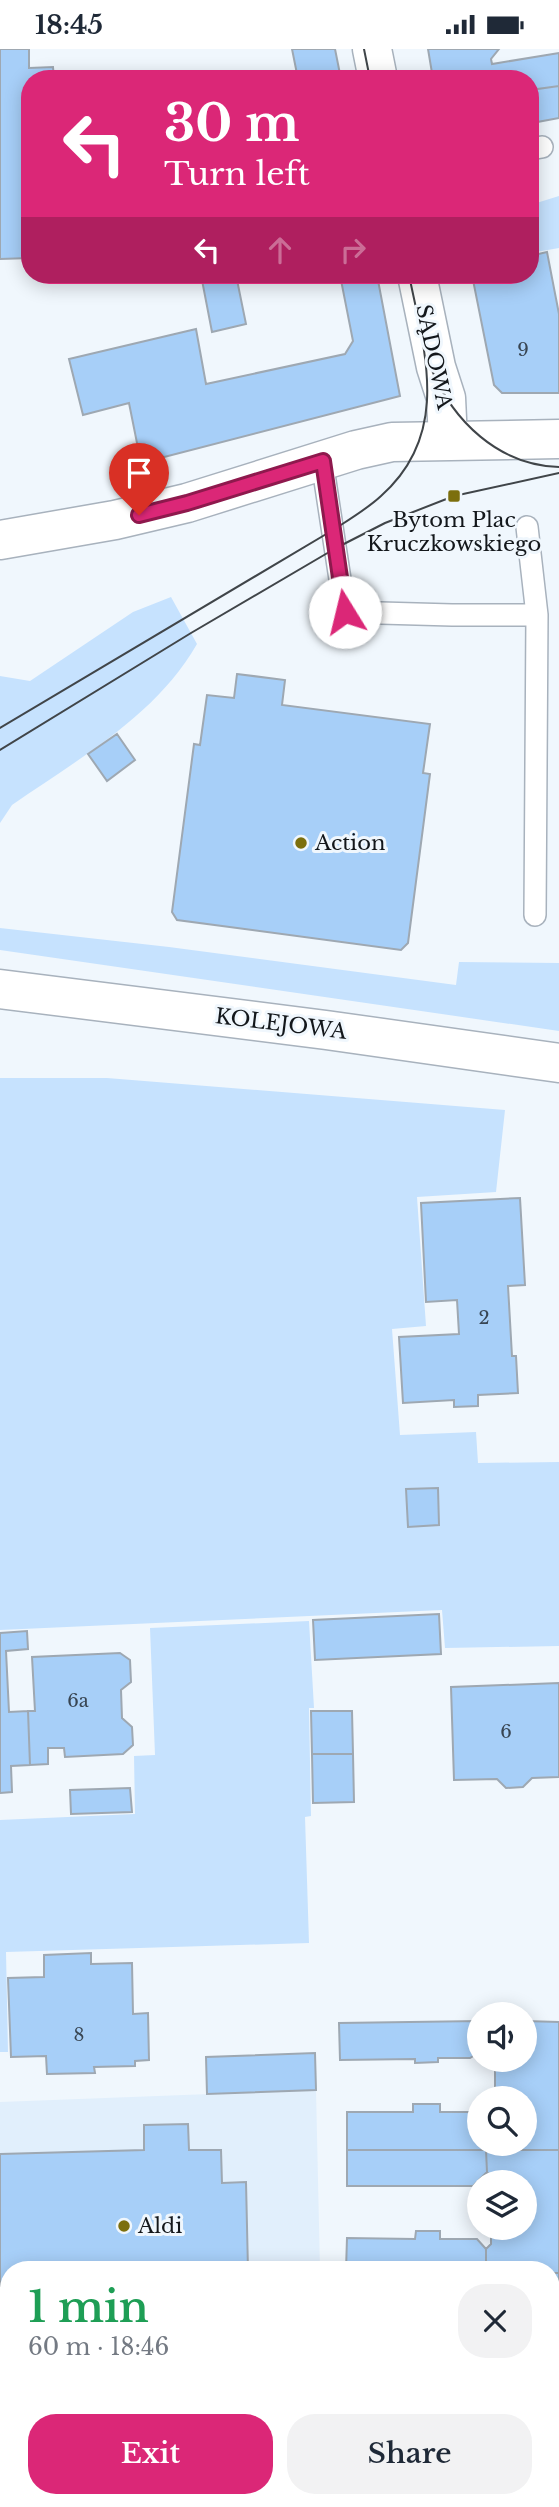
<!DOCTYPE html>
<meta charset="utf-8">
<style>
body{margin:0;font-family:"Libre Baskerville",serif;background:#f2f2f3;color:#1f2937;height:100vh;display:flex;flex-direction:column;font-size:26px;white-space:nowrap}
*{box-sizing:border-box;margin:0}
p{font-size:23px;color:#747a83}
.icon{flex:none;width:38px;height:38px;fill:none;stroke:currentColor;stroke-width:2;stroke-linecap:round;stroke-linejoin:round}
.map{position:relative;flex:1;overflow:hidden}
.details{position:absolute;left:0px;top:2212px;width:560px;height:247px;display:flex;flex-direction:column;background:#fff;border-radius:28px 28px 0 0;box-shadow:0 4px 18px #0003}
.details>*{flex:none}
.hud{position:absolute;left:21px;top:21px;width:518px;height:214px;border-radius:28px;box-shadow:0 4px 18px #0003;background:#db2777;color:#fff;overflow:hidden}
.tools{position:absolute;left:467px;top:1953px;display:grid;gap:14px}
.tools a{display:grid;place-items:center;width:70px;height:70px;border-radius:50%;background:#fff;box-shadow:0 4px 18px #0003;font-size:35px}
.pin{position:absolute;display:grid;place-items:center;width:60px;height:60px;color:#fff;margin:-72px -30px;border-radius:50% 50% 50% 0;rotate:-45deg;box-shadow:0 0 7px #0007}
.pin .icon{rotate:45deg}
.me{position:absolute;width:77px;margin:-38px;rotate:351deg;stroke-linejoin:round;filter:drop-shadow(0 0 5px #0008)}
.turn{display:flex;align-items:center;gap:24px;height:147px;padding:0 28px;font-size:32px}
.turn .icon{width:91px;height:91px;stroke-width:2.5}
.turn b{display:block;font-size:49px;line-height:60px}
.lanes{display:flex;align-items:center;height:66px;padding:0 28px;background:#0003;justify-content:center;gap:35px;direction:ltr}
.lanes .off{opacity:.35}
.round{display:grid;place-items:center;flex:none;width:74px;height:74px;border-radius:28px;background:#f2f2f3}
.head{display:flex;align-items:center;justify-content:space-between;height:119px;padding:0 28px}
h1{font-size:42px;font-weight:600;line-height:52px;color:#1e9e55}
.cta{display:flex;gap:14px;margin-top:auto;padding:14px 28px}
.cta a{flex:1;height:80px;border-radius:28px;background:#db2777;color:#fff;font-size:28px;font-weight:600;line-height:80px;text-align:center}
.cta a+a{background:#f2f2f3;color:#1f2937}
.status{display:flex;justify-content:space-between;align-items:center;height:49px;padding:0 35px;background:#fff;direction:ltr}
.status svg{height:19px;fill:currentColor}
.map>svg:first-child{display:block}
.built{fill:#e1effc}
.green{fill:#c6e2fe}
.building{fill:#a7cff8;stroke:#9ea8b2;stroke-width:2}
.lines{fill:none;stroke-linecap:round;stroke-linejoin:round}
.lane-casing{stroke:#a8b2bd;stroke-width:24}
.street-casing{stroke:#a8b2bd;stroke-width:41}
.secondary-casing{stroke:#a8b2bd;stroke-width:41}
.lane{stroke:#fff;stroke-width:21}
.street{stroke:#fff;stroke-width:38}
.secondary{stroke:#fff;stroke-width:38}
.tram{stroke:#404549;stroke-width:2}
.route-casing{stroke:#8e194d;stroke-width:18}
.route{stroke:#db2777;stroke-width:12}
.poi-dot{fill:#7c6f0d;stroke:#f0f7fd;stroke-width:2.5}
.labels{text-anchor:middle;stroke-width:6;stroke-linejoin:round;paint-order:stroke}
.number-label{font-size:18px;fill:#384552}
.street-label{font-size:21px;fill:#13171b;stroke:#f0f7fd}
.poi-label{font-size:21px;fill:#13171b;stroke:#f0f7fd;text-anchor:start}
</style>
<div class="status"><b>18:45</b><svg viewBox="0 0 49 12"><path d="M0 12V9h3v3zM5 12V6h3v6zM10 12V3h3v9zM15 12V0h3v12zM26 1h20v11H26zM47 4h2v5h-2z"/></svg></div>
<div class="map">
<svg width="559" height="2458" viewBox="0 0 559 2458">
<rect width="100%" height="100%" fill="#f0f7fd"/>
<path class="built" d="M316 2041 320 2221H9V2418L0 2419V2053Z
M54 2450H180L181 2458 54 2457Z"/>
<path class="green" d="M559 147V199L530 204V156Z
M171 548 197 595C156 667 78 710 12 756L0 774V627L30 632 133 563Z
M0 879 169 898 456 936 459 913 559 914V982L0 901Z
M0 1029H107L505 1061 496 1143 417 1148 426 1277 392 1280 400 1386 476 1383 478 1414 559 1413V1597L445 1599 442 1561 0 1581Z
M309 1572 314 1659H309L311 1767 305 1768 309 1894 6 1903 8 2003H0V1771L135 1765 134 1707 155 1706 150 1579Z"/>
<path class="building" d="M0 0H29V19L53 18 54 30H30V209L0 210Z
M292 0H335L341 30H298Z
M428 0H499L491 10 492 15 559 4V37L530 41V30H433Z
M559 37V69L532 74 530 41Z
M547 203 559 265V344H502L494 336 472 226H530V207Z
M201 226H236L246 275 212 283Z
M340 226H377L400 347 141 414 129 354 83 366 69 310 196 280 206 335 345 305 353 292Z
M237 625 285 631 282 656 430 675 423 724 430 725 408 894 401 901 177 871 172 863 194 695 200 696 207 646 234 649Z
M117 685 135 711 107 732 88 705Z
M520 1149 525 1236 508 1237 512 1307H516L518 1344 478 1346V1357L454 1358V1351L403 1354 399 1288 459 1285 457 1251 426 1253 421 1154Z
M438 1439 439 1476 408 1478 406 1440Z
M439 1565 441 1605 315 1611 313 1571Z
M27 1582 28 1600 6 1602 9 1663 28 1662 30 1716 11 1717 12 1743 0 1744V1584Z
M120 1604 130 1611 131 1633 121 1641 122 1669 132 1678 133 1696 123 1705 65 1708 64 1699H48V1715L30 1716 28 1662H35L32 1608Z
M559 1634V1728L532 1729 523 1738 506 1739 497 1730 454 1731 451 1638Z
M311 1662H352L353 1705H312Z
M312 1705H353L354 1753 313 1754Z
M130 1739 132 1763 71 1765 70 1741Z
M91 1904V1915L132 1914 133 1965 148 1964 149 2011 135 2012V2017L94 2018 95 2024 47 2025 46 2007 11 2008 8 1929 44 1928V1906Z
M480 1972V2003L470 2009H438V2013L415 2014V2010L340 2011 339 1974Z
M525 1972 559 1973V2101H486V2095H525V2049H495V2011H525Z
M315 2004 316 2041 207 2045 206 2008Z
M413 2055H440V2063H472L480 2069V2095H486V2101H347V2063H413Z
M188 2075 189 2101H221L222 2134 246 2133 248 2221H9V2260L0 2261V2105L144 2101V2076Z
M347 2101H486L487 2123 473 2137H347Z
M486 2101H559V2224H551V2221H486V2200L491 2195V2179H525V2133H491L492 2128 487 2123Z
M416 2182H440V2190H477L486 2200V2221H346L347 2189 415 2190Z
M551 2224H559V2354L551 2353Z
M551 2353 559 2354V2458H457V2456L499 2454V2450H551Z
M0 2419H9L7 2458H0Z
M182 2450H216V2452L212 2453 213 2458H182Z
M295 2450H327V2458H219L292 2456Z
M327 2450H371L368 2453 374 2458H327Z
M418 2450H457V2458H380L413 2456Z"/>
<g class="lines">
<g class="lane-casing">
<path id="lane" d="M530 100 542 98
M322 412 345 563 452 566H537
M527 478 537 566 535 866
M0 2397H9
M155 2450V2458"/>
</g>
<g class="street-casing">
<path id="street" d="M372 0 378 30
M417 226 436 318 446 349 448 391"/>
</g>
<g class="secondary-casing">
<path id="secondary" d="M0 491 115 471 187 454 356 401 392 393 559 390
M0 940 326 981 559 1014"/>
</g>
<use href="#lane" class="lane"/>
<use href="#street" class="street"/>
<use href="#secondary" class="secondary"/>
<path class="tram" d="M364 0 370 30
M431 319C453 372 498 416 559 418
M0 679 333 481C350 470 367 460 381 447 451 385 425 304 409 226
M0 701 191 584 336 499 385 474 454 447 559 424"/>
</g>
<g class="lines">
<g class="route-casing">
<path id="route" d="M139 466 187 454 323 412 345 563"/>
</g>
<use href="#route" class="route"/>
</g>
<g class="poi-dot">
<rect x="447" y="440" width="14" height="14" rx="3.5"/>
<circle cx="301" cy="794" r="7"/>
<circle cx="124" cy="2177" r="7"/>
</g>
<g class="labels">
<g class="number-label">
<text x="523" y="307">9</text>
<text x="484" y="1275">2</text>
<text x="78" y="1658">6a</text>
<text x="506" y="1689">6</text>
<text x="79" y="1992">8</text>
</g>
<g class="street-label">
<text transform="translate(434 308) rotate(78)" y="7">SĄDOWA</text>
<text transform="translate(281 975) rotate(7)" y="7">KOLEJOWA</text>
</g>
<g class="poi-label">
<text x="454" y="478" text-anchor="middle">Bytom Plac<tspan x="454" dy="24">Kruczkowskiego</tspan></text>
<text x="315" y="801">Action</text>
<text x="138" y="2184">Aldi</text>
</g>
</g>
</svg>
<div class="tools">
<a><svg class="icon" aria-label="sound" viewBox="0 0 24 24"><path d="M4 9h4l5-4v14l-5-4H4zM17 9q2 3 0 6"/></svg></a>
<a><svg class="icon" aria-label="search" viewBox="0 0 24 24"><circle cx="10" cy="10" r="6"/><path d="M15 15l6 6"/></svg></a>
<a><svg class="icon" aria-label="layers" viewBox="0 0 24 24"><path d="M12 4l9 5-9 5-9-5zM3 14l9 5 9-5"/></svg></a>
</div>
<div class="pin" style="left:139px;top:466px;background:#d93025"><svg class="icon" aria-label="arrive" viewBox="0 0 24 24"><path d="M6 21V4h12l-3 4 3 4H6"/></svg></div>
<svg class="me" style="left:345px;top:563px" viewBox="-20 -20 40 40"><circle r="19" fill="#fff"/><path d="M0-13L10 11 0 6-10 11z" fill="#db2777"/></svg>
<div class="hud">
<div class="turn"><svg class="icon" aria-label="left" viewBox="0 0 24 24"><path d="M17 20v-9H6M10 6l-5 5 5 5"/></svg><div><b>30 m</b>Turn left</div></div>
<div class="lanes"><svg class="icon" aria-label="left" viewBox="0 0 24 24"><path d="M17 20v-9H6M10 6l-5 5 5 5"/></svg><svg class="icon off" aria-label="ahead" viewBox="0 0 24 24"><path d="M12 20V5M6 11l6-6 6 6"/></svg><svg class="icon off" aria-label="right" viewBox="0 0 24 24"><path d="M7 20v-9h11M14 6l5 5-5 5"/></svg></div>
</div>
<section class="details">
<div class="head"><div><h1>1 min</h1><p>60 m · 18:46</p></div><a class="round"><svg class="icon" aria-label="close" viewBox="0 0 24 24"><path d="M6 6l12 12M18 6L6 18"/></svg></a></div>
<div class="cta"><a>Exit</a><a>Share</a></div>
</section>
</div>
